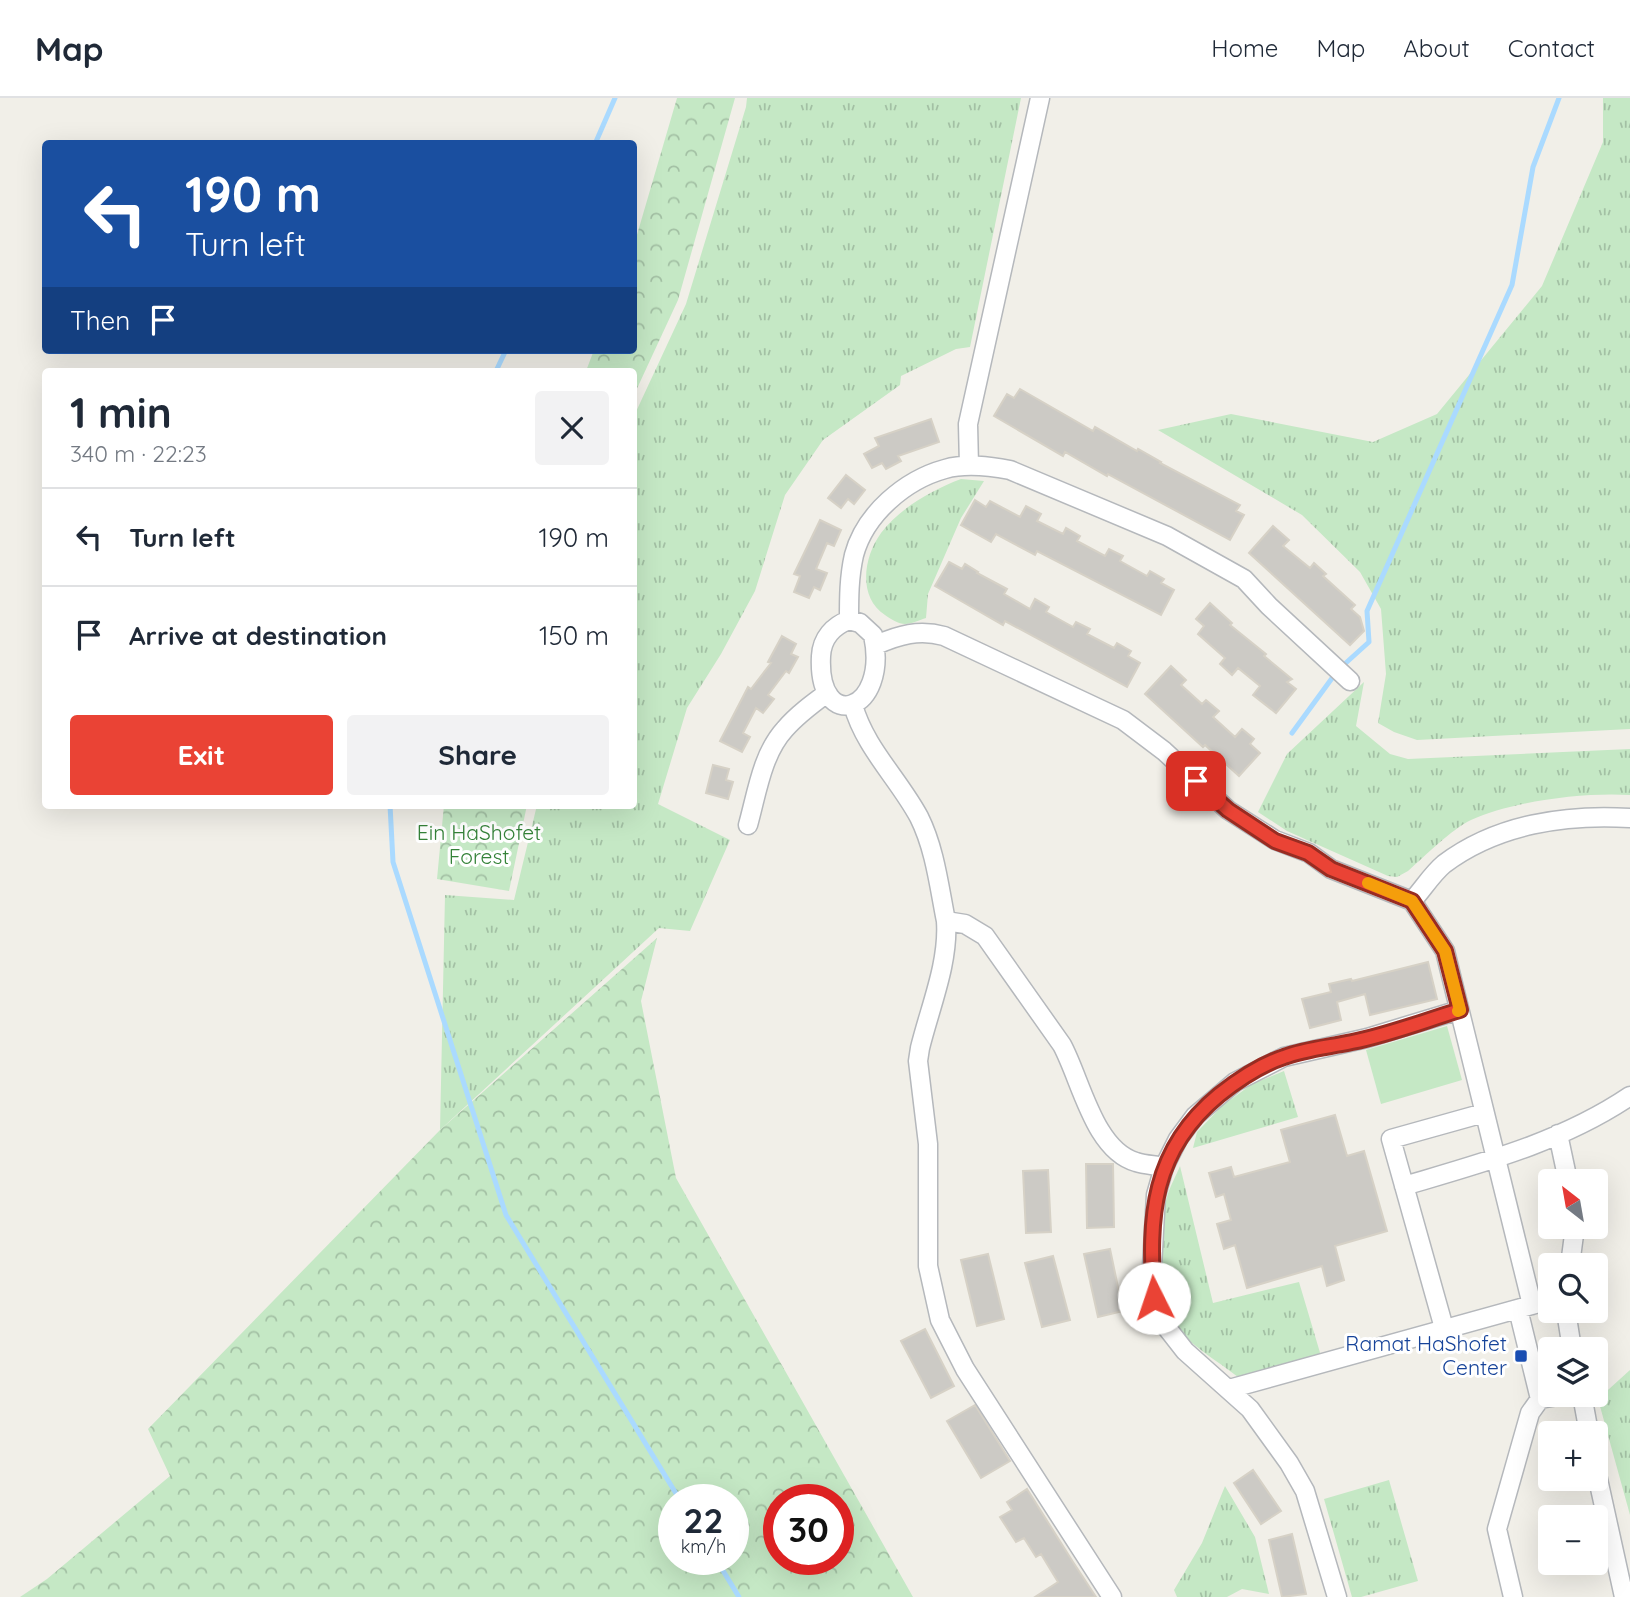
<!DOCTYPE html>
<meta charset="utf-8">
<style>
body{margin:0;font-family:Quicksand,sans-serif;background:#f2f2f3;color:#1f2937;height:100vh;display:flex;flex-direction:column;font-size:26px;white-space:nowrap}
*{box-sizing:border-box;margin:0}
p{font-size:23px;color:#747a83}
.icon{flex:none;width:38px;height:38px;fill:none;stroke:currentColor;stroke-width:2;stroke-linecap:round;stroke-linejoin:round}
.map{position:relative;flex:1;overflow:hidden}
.sheet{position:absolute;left:42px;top:270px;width:595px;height:441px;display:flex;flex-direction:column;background:#fff;border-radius:7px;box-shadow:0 7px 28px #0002}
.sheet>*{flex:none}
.top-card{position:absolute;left:42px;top:42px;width:595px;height:214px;border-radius:7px;box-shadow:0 7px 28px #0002;background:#1a4fa0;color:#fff;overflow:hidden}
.needle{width:46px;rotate:329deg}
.fabs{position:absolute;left:1538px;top:1071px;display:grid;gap:14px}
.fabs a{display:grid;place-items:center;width:70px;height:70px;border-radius:7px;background:#fff;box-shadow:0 7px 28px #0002;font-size:35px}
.speed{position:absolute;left:658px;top:1386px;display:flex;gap:14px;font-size:35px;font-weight:700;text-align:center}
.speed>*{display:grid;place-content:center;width:91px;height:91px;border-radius:50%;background:#fff;box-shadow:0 7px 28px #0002;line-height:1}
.speed small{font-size:18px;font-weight:400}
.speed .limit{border:10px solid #d22;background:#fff;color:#111}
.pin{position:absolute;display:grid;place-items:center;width:60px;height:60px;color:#fff;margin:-30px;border-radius:14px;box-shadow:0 4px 10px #0006}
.me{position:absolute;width:77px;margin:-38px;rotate:356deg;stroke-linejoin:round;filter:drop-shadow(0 0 5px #0008)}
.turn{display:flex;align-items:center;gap:24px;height:147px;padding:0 28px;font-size:32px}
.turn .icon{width:91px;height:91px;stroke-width:2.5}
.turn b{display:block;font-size:49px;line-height:60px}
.then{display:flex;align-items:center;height:66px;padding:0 28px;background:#0003;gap:14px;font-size:26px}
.round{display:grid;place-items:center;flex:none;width:74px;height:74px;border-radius:7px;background:#f2f2f3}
.head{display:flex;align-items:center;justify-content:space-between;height:119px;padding:0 28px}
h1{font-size:42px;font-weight:700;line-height:52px}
.cta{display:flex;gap:14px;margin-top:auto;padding:14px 28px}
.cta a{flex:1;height:80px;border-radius:7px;background:#ea4335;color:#fff;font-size:28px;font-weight:700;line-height:80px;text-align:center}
.cta a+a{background:#f2f2f3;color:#1f2937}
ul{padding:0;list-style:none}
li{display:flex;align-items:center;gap:21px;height:98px;padding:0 28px;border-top:2px solid #e0e1e3}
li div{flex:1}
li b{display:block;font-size:26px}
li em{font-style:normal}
header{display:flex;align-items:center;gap:42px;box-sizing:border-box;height:98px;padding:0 35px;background:#fff;border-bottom:2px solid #e0e1e3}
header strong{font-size:33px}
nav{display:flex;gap:38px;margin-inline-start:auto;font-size:24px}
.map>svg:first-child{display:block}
.grass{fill:url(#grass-tufts)}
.forest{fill:url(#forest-crowns);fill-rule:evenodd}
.pitch{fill:#c5e8c5}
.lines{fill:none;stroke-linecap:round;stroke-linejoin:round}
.stream{stroke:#aadaff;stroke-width:5}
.building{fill:#cccac5;stroke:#d6d1c6;stroke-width:2}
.minor-casing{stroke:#b5b8bc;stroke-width:21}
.minor{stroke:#fff;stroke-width:18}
.route-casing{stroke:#982c22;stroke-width:18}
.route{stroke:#ea4335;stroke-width:12}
.slow{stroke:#f59e0b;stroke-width:12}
.transit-dot{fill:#1a4fb4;stroke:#fff;stroke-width:2.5}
.labels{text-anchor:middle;stroke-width:6;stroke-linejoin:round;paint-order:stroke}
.park-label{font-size:21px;fill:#348238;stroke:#fff}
.transit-label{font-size:21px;fill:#164399;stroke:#fff;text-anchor:end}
</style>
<header>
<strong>Map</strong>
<nav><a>Home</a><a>Map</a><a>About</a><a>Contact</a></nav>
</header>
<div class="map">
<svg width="1630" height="1499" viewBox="0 0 1630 1499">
<defs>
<pattern id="grass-tufts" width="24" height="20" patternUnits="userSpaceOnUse" patternTransform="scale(1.75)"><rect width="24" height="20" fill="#c5e8c5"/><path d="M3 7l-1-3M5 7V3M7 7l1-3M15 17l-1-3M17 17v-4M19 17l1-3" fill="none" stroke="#a3c0a4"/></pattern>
<pattern id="forest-crowns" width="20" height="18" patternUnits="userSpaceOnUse" patternTransform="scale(1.75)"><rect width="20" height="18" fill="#c5e8c5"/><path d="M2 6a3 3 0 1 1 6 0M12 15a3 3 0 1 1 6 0" fill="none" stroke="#a3c0a4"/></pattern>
</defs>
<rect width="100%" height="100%" fill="#f1efe8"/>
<path class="grass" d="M747 0H1021L970 249 956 251 901 278 900 287 823 342 785 397 755 493 721 556 687 610 658 706 730 742 690 833 659 830 440 1032 445 797 514 802 537 707H634V318L686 206 746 9Z
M1603 0H1630V631L1417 642 1394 634 1378 625 1386 576 1381 511 1360 474 1302 417 1158 332 1231 316 1373 344 1437 316 1542 188 1603 44Z
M961 381 984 383 961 420 928 496 926 520C920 522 911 526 905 526 899 526 890 521 885 517 858 499 863 460 881 435 900 410 932 392 961 381Z
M1364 584 1356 628 1390 656 1408 661 1630 651V697C1584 694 1513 703 1471 722 1453 730 1424 759 1408 773L1397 779 1388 778 1287 733 1258 714 1287 656Z
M1284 973 1298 1019 1193 1050 1197 1034 1222 1008 1252 986Z
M1180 1068 1213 1205 1299 1184 1321 1258 1238 1279C1219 1264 1194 1250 1178 1231 1156 1204 1158 1132 1167 1099 1170 1088 1176 1078 1180 1068Z
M1630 1272V1417L1598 1301Z
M1389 1382 1418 1483 1361 1499H1352L1324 1401Z
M1225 1388 1255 1439 1269 1496 1242 1491 1227 1499H1177L1174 1492 1202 1445Z"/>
<path class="forest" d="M677 0H735L678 202 634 297V273H586L594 252H634V147Z
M444 707H527L509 793 437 781Z
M657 840 641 903 676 1080 913 1499H20L47 1481 170 1378 148 1331 440 1032ZM674 1402H733V1461H674ZM779 1402H838V1461H779Z"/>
<path class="pitch" d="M1447 928 1462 982 1381 1006 1366 952Z"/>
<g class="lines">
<path class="stream" d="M595 46 615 0
M496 273 506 252
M1292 635 1338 572 1369 544 1367 513 1512 187 1533 69 1559 0
M390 707 393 764 506 1117 680 1402
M716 1461 739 1499"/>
</g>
<path class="building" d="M1020 291 1093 333 1095 329 1137 353 1138 351 1161 364 1160 365 1240 407 1236 413 1244 417 1230 442 1108 376 1107 378 1065 354 1063 358 994 318 1007 296 1014 300Z
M931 321 939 344 898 358 901 363 886 371 882 365 872 370 864 356 879 348 875 340Z
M846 377 865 392 854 406 848 401 841 410 828 400Z
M975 402 986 409 990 403 1020 419 1026 408 1041 416 1037 423 1063 436 1066 430 1080 438 1077 443 1105 458 1109 451 1123 458 1120 463 1147 478 1150 473 1164 481 1161 485 1174 492 1161 517 1037 453 1035 457 996 436 991 444 961 427Z
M820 422 841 432 834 448 827 445 816 471 827 475 820 492 814 489 809 500 794 494 800 478 794 476Z
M1273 428 1289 442 1283 448 1310 470 1314 465 1326 476 1323 478 1355 507 1351 511 1360 519 1364 533 1350 547 1249 455Z
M949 464 962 471 965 466 978 474 977 475 1007 491 1004 496 1030 511 1035 501 1049 509 1046 514 1073 529 1076 524 1090 531 1087 536 1114 550 1117 545 1131 553 1128 558 1140 565 1127 589 1005 523 1003 527 935 488Z
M1210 505 1232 525 1230 527 1266 556 1264 558 1292 581 1287 584 1296 591 1276 615 1253 597 1260 588 1238 570 1232 577 1220 566 1225 560 1198 536 1204 528 1196 521Z
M782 538 796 546 791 556 798 559 789 575 786 573 768 597 774 601 763 615 756 610 743 635 750 639 742 654 720 643 748 589 751 591 771 565 768 564Z
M1171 568 1186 582 1181 587 1202 606 1206 602 1219 613 1213 619 1235 639 1242 631 1254 641 1250 646 1260 655 1239 678 1205 647 1203 649 1145 596Z
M713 667 729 671 726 682 733 684 728 701 706 695Z
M1428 864 1437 901 1370 917 1365 896 1337 904 1341 922 1310 930 1302 901 1331 894 1329 886 1351 881 1352 883Z
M1335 1017 1347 1058 1364 1053 1387 1133 1335 1148 1344 1182 1327 1188 1322 1168 1247 1190 1235 1147 1224 1151 1217 1126 1231 1122 1224 1096 1216 1099 1209 1075 1231 1069 1234 1079 1290 1064 1281 1032Z
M1086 1066H1113L1114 1129 1087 1130Z
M1048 1072 1051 1134 1026 1135 1023 1073Z
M1110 1151 1123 1213 1098 1219 1084 1156Z
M988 1156 1004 1221 977 1228 961 1162Z
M1053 1158 1070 1222 1042 1229 1025 1165Z
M925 1231 954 1288 931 1300 901 1243Z
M975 1307 1010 1363 981 1380 947 1323Z
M1253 1372 1281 1413 1261 1426 1234 1385Z
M1027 1391 1073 1464 1096 1499H1035L1058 1484 1041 1456 1036 1459 1024 1440 1016 1444 1000 1419 1012 1412 1007 1404Z
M1292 1436 1306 1496 1282 1499 1269 1442Z"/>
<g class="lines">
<g class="minor-casing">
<path id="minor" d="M969 368 968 326 1040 0
M849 522C849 500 849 479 854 457 865 416 905 382 945 371 966 365 989 368 1010 372L1167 438 1244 481 1269 508 1350 583
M849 522 860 525 873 537C890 615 817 637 821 558 822 540 833 528 849 522Z
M876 547C899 537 919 531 944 538L1123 622 1164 653 1228 712 1275 742 1309 755 1331 771 1412 803 1445 853 1532 1207
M853 607C865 650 898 680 919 719 935 751 939 788 946 823 949 865 930 909 920 950L918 963 928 1046V1168L940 1222 965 1271 1112 1499
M748 727C757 695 762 656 785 631 797 617 812 606 827 595
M1412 803C1423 791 1432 776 1444 766 1497 726 1566 716 1630 720
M946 823 965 826 985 838 1062 947C1081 982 1094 1052 1136 1064 1145 1067 1155 1067 1164 1069
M1558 1036 1568 1083
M1404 1088C1482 1065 1562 1044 1630 998
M1570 1167 1575 1129
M1518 1211 1540 1301
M1566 1213 1572 1251
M1444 1230 1391 1041 1484 1015
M1229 1291 1550 1202
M1582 1297 1589 1335
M1596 1372 1624 1499
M1337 1499 1305 1393 1289 1365 1250 1311 1185 1253 1160 1221 1154 1200 1152 1169 1156 1097 1164 1069 1178 1041 1195 1018 1235 984 1284 959 1367 940 1459 912
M1513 1499 1497 1431 1530 1315 1540 1301 1564 1297"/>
</g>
<use href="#minor" class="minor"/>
</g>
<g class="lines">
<g class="route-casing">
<path id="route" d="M1154 1200C1148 1119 1152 1052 1219 997 1239 981 1260 967 1284 959 1305 951 1329 949 1352 944 1388 937 1424 923 1460 912L1445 853 1412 803 1331 771 1308 755 1275 743 1228 712 1196 683"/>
</g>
<use href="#route" class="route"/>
<path class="slow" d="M1368 785 1412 803 1445 853 1460 912 1458 913"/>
</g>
<rect class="transit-dot" x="1514" y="1251" width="14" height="14" rx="3.5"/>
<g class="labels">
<g class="park-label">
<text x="479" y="742">Ein HaShofet<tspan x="479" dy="24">Forest</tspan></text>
</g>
<g class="transit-label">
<text x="1507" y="1253">Ramat HaShofet<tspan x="1507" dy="24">Center</tspan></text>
</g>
</g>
</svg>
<div class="fabs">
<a><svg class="needle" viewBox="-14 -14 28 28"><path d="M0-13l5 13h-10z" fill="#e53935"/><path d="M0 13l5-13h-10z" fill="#747a83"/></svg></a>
<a><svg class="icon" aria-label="search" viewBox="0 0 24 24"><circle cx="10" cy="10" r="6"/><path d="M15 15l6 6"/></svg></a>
<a><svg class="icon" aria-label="layers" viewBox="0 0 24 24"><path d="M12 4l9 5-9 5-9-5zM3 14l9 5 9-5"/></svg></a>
<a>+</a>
<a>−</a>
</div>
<div class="speed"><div>22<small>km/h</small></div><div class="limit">30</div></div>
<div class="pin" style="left:1196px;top:683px;background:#d93025"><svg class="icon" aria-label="arrive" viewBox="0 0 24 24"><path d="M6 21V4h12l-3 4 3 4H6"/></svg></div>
<svg class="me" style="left:1154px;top:1200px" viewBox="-20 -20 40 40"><circle r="19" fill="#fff"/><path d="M0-13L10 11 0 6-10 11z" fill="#ea4335"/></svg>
<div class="top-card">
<div class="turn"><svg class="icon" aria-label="left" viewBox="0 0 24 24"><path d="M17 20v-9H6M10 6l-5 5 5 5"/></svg><div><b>190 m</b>Turn left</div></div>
<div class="then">Then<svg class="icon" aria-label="arrive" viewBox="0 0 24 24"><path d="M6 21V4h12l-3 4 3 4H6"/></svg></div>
</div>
<section class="sheet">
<div class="head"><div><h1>1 min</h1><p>340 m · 22:23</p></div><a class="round"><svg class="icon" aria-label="close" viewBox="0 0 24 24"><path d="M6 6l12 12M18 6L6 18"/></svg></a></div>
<ul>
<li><svg class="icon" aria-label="left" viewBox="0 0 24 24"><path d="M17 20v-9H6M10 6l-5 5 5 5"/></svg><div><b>Turn left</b></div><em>190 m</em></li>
<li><svg class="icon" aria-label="arrive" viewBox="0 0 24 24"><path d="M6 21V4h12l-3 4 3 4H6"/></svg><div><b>Arrive at destination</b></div><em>150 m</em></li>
</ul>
<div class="cta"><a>Exit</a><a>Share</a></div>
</section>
</div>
